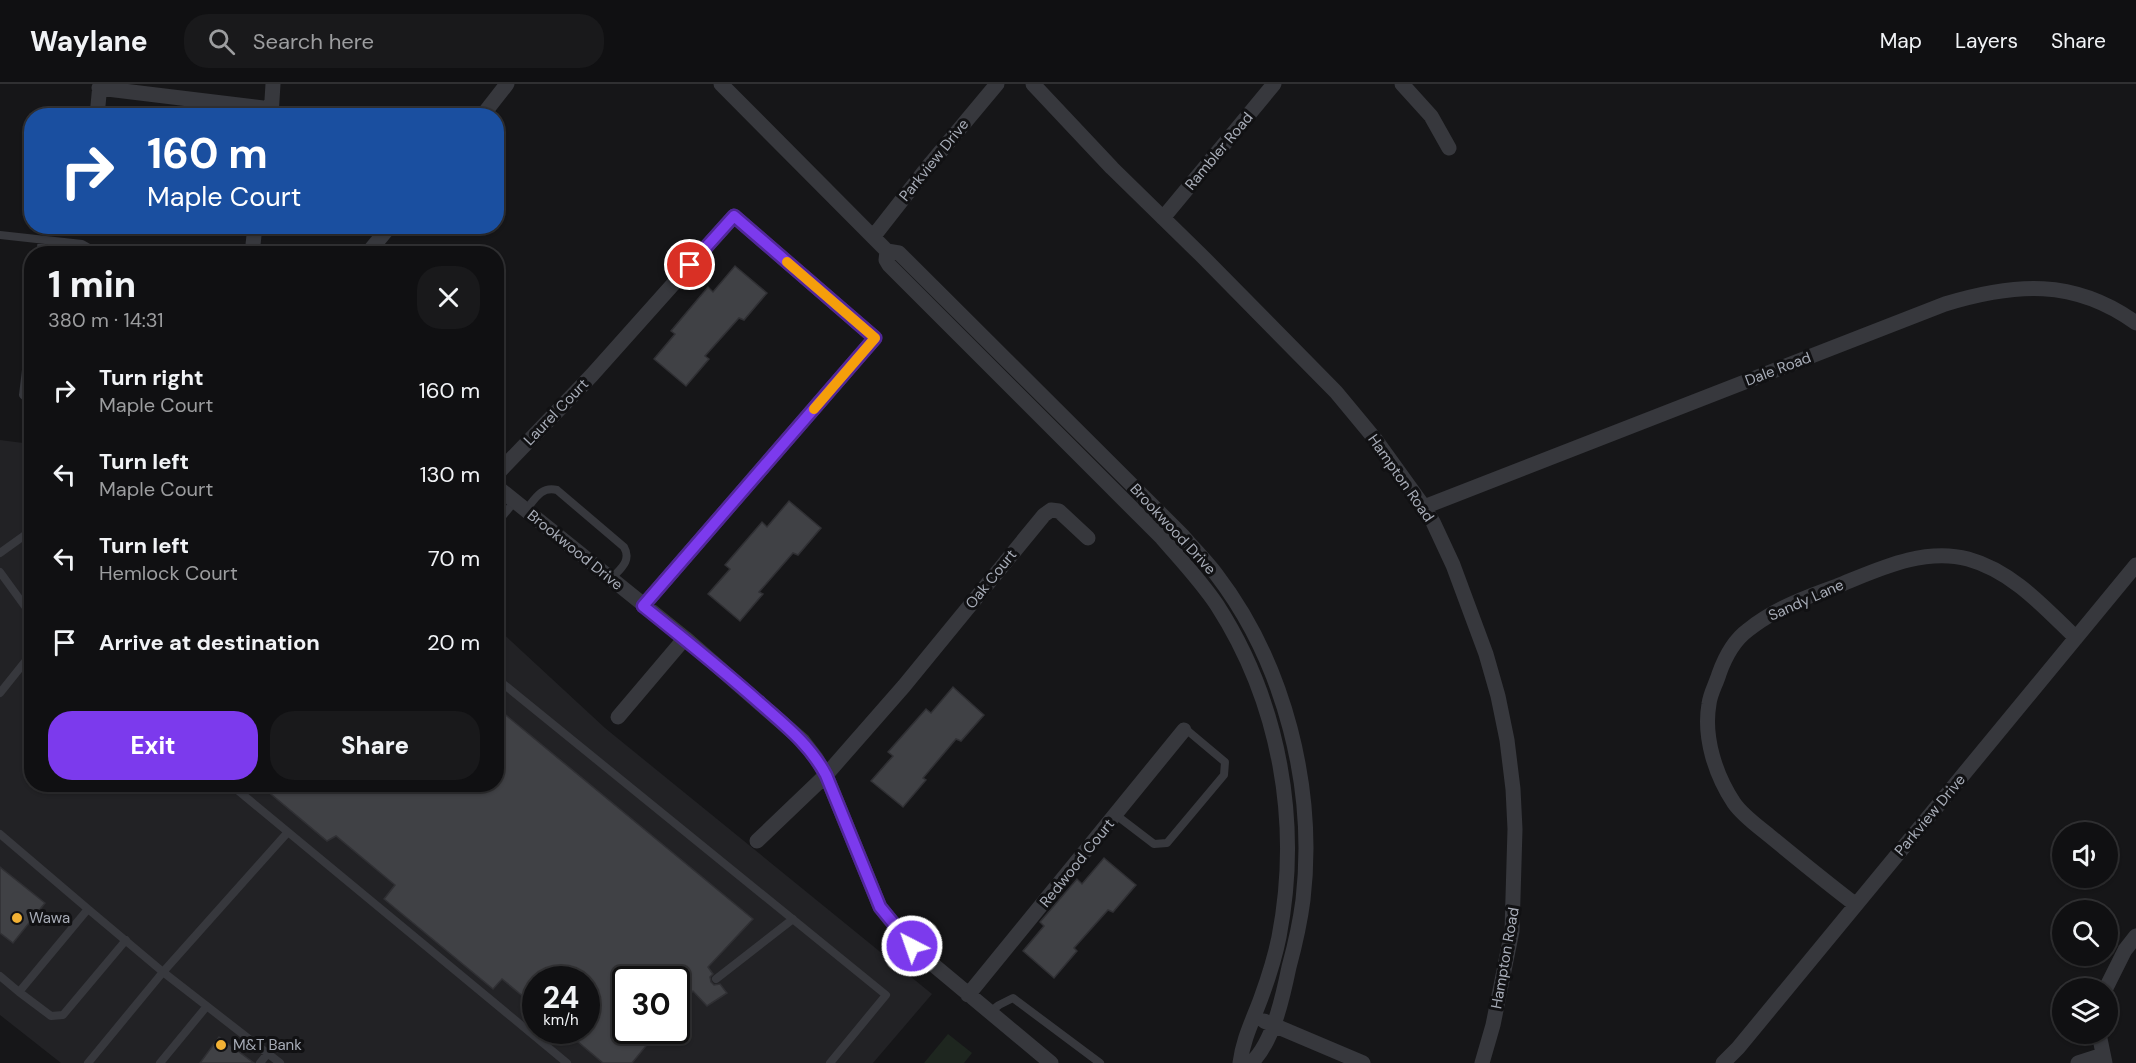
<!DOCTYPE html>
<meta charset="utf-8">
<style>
body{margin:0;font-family:"DM Sans",sans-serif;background:#19191b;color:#f1f3f6;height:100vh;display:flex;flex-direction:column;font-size:22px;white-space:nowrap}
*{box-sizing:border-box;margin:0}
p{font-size:20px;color:#9c9d9f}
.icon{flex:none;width:33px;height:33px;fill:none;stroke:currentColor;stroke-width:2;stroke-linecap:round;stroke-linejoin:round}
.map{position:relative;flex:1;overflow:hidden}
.drawer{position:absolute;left:24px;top:162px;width:480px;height:546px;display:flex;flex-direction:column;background:#101012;border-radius:24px;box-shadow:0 2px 4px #0004,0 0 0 2px #303032}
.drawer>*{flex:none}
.guide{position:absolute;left:24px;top:24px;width:480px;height:126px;border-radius:24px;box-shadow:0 2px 4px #0004,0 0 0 2px #303032;background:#1a4fa0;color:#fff;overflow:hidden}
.buttons{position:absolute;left:2052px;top:738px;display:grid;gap:12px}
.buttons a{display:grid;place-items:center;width:66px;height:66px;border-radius:50%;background:#101012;box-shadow:0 2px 4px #0004,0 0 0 2px #303032;font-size:30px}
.speed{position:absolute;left:522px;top:882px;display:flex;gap:12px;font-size:30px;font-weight:700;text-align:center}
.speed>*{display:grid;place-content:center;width:78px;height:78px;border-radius:50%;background:#101012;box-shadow:0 2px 4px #0004,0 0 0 2px #303032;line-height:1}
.speed small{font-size:15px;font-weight:400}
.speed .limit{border:3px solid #111;border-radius:9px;background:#fff;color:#111}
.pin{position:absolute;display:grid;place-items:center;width:51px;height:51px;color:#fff;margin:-26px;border:3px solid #fff;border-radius:50%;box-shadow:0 2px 6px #0007}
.me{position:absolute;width:66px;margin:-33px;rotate:319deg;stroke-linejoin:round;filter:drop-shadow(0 0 4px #0008)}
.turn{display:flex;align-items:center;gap:21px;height:126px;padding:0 24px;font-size:27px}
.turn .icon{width:78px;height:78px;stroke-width:2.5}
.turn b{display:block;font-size:42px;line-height:51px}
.round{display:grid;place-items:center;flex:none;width:63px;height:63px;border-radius:24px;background:#19191b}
.headline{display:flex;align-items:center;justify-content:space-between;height:102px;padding:0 24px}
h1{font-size:36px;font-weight:800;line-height:45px}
.action{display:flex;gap:12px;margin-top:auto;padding:12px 24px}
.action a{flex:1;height:69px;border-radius:24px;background:#7c3aed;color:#fff;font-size:24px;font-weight:800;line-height:69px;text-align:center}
.action a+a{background:#19191b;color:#f1f3f6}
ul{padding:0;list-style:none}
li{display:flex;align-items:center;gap:18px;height:84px;padding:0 24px}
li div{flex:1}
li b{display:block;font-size:22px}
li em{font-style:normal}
header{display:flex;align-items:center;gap:36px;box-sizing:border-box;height:84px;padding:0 30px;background:#101012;border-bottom:2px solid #303032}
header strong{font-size:28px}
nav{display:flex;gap:33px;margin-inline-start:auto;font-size:21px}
.search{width:420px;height:54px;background:#19191b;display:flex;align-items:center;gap:15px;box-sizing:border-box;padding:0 21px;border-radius:24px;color:#9c9d9f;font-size:22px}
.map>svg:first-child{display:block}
.built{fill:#222225;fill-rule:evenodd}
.green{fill:#1e261f}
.building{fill:#404145;stroke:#303034;stroke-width:1.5}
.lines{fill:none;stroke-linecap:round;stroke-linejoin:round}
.service{stroke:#37383d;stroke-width:8}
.minor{stroke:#37383d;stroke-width:15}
.route-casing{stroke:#51269a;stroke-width:15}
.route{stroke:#7c3aed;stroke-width:10}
.slow{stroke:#f59e0b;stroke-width:10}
.poi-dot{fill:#f2b134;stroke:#111113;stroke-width:2}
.labels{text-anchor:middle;stroke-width:6;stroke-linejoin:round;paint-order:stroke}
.street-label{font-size:15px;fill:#a8adb8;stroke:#111113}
.poi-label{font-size:15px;fill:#a8adb8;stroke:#111113;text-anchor:start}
</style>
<header>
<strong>Waylane</strong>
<div class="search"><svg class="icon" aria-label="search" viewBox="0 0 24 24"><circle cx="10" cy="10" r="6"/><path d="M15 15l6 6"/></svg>Search here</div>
<nav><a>Map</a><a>Layers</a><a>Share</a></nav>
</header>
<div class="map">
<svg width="2136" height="979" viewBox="0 0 2136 979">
<rect width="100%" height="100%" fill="#161618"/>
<path class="built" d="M0 356 31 360 32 700H496L497 544 605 644 932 910 873 979H61L0 931ZM536 896H586V946H536ZM626 896H676V946H626Z"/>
<path class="green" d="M948 950 972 969 964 979H924Z"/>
<path class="building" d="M735 182 767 209 744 236 739 234 705 272 709 275 686 302 654 275 675 250 671 247 708 203 713 208Z
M789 417 821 444 798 471 793 469 759 508 763 510 740 537 708 510 730 485 725 481 762 438 767 443Z
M953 603 984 631 961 657 956 655 923 694 926 696 903 723 871 697 893 672 888 668 926 625 931 629Z
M496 623 753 835 708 883 713 890 710 893 711 898 714 901 720 900 727 909 707 922 693 907 676 926V896H626V946H659L632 979H603L564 946H586V896H536V923L502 895 493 905 384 815 395 801 336 752 327 757 259 700H496Z
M1104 774 1136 801 1113 828 1108 826 1074 864 1077 867 1054 894 1023 867 1044 842 1040 838 1077 795 1082 800Z
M0 783 45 819 13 859 0 849Z
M219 953 254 979H200Z"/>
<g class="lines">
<path class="service" d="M0 151 82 160 89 164 92 170
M40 170 42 156
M32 236 23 311 32 319
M526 426C535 415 541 402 557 406L624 463C632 477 620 485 611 495
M496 440 515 417
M0 469 32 446
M0 488 32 532
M496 594 886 911 830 979
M0 609 32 569
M230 700 567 979
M1116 731 1154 760 1167 759 1224 691 1225 678 1188 647 1184 646
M0 750 88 825
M0 892 19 908 88 825 163 888 88 979
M716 895 793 835
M19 908 51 932 63 931 126 856
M990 928 999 921 1013 914 1100 979
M160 979 207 922
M260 979 268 969
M280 979 163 888 288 748"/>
<path class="minor" d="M721 0 887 167 899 169 1183 452C1194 465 1206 477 1216 490 1285 580 1316 704 1303 816 1300 839 1295 861 1289 883 1283 912 1273 959 1251 979
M1033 0 1112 84 1201 171 1336 308 1375 355 1424 423 1433 438 1453 481 1486 570 1498 612 1507 656 1513 705 1515 745 1512 847 1493 941 1482 979
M1402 0 1431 32 1449 64
M99 4 271 25
M97 32 100 0
M271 32 273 0
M482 32 507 0
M1163 134 1274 0
M873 153 931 79 997 0
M887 167 886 176 889 181 1162 454C1181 476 1201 497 1217 521 1280 619 1301 739 1279 853 1275 873 1268 895 1261 914 1253 936 1243 955 1240 979
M252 170 255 142
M367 170 390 142
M496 391 592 291 734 132 875 254 643 522
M496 402 685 554 803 657 816 674 826 691 880 823 912 863 1051 979
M1424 423 1945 220C2014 199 2074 194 2136 239
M618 633 685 554
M757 757 826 691 904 602 1044 431 1051 426 1059 427 1088 454
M1856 821C1827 799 1799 776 1771 753 1759 743 1743 732 1734 719 1716 692 1703 654 1709 620 1710 610 1716 600 1719 590 1725 573 1733 557 1748 546 1774 525 1806 513 1837 502 1877 486 1923 463 1968 475 2012 487 2044 523 2076 554
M2106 904 2125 866 2136 852
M968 911 1184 646
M1264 937 1363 979
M2099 950 2105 979
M1723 979 1738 964 2136 481
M2078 979 2103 971"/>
</g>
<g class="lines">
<g class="route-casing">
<path id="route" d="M690 181 734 132 875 254 643 522C683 554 723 586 761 620 786 642 810 661 826 691L880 823 912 862"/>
</g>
<use href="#route" class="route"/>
<path class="slow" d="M787 178 875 254 814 325"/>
</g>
<g class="poi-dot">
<circle cx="17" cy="834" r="6"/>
<circle cx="221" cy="961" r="6"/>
</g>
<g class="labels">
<g class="street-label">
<text transform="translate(1219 67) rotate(-50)" y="5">Rambler Road</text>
<text transform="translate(934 76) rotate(-51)" y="5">Parkview Drive</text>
<text transform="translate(1778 285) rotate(-21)" y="5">Dale Road</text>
<text transform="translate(556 328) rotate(-46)" y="5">Laurel Court</text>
<text transform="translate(1401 394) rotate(55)" y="5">Hampton Road</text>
<text transform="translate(1173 445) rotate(47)" y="5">Brookwood Drive</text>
<text transform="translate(575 466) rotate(39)" y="5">Brookwood Drive</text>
<text transform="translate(991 495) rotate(-51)" y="5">Oak Court</text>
<text transform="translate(1806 516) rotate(-24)" y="5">Sandy Lane</text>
<text transform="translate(1930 731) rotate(-50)" y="5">Parkview Drive</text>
<text transform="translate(1077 779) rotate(-51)" y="5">Redwood Court</text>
<text transform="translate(1505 874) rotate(-80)" y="5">Hampton Road</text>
</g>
<g class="poi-label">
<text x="29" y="839">Wawa</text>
<text x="233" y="966">M&amp;T Bank</text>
</g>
</g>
</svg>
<div class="buttons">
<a><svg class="icon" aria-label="sound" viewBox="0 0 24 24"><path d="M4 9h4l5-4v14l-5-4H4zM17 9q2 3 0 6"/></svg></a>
<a><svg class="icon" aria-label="search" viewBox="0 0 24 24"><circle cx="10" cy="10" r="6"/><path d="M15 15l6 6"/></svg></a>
<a><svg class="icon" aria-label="layers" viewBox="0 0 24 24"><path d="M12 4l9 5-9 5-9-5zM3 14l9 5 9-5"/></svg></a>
</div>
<div class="speed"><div>24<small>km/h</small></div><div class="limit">30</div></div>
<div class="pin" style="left:690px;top:181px;background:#d93025"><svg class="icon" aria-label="arrive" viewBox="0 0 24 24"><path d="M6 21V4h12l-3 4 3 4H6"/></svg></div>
<svg class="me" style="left:912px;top:862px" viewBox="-20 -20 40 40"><circle r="17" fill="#7c3aed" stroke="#fff" stroke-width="3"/><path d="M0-11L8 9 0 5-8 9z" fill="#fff"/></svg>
<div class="guide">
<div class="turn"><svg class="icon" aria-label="right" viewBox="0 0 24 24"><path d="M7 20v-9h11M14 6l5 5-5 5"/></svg><div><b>160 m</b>Maple Court</div></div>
</div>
<section class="drawer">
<div class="headline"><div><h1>1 min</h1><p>380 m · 14:31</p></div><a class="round"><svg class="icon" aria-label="close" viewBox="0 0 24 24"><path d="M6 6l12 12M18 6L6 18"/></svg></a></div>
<ul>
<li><svg class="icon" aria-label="right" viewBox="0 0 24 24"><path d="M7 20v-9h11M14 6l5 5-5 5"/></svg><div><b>Turn right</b><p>Maple Court</p></div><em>160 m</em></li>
<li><svg class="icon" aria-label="left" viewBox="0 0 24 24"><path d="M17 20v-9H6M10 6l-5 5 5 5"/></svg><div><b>Turn left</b><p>Maple Court</p></div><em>130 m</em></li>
<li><svg class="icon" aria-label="left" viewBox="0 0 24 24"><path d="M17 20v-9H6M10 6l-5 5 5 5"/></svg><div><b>Turn left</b><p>Hemlock Court</p></div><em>70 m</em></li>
<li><svg class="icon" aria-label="arrive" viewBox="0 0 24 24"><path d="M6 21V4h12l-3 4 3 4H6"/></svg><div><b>Arrive at destination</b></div><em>20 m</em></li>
</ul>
<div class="action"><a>Exit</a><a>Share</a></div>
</section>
</div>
